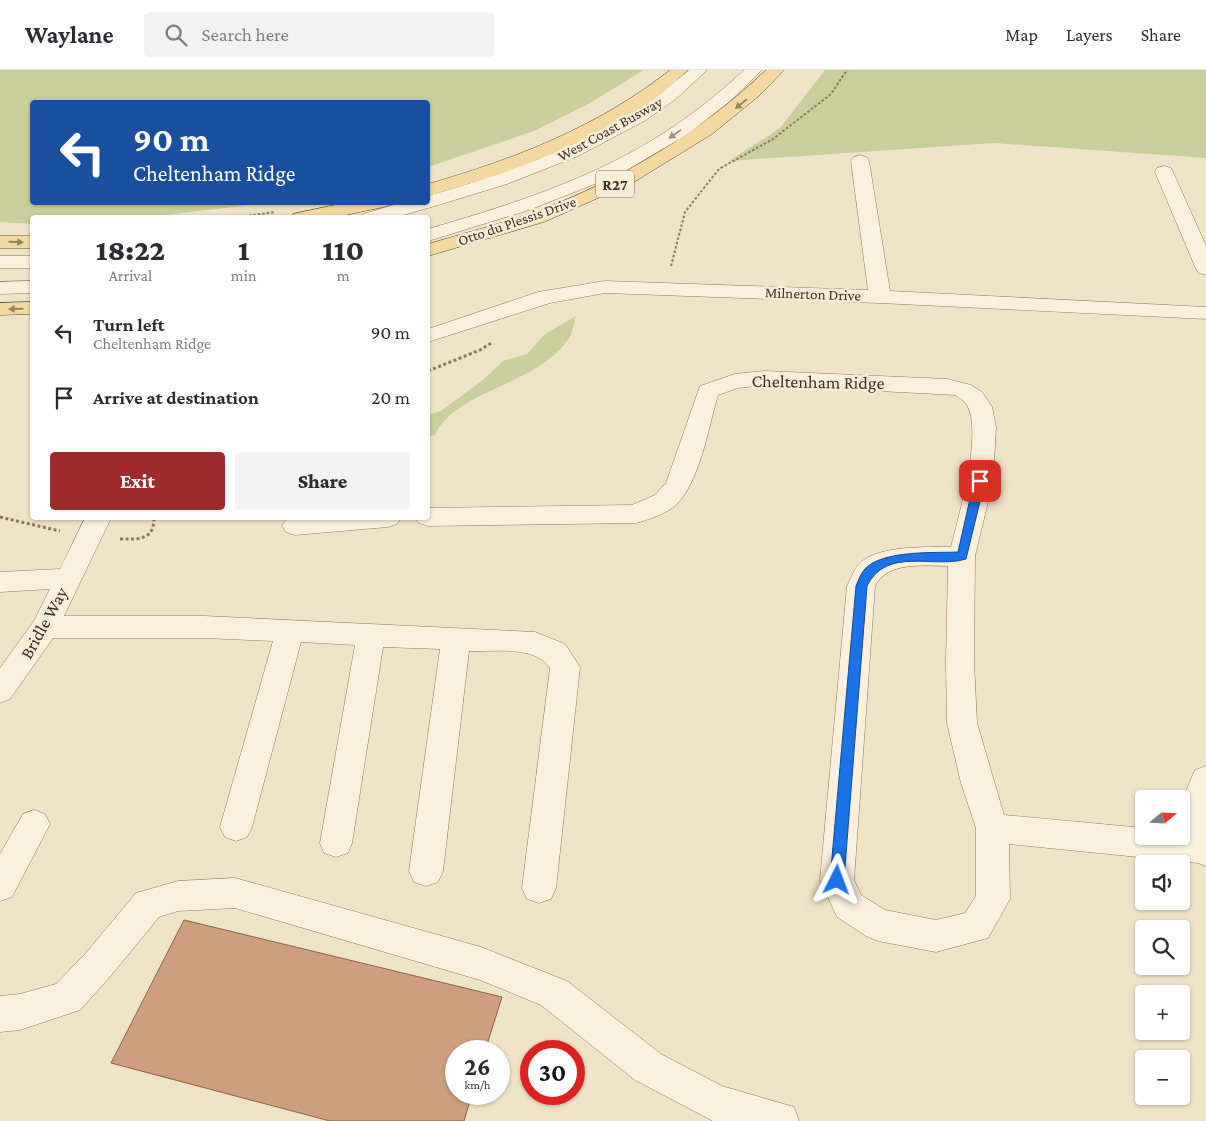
<!DOCTYPE html>
<meta charset="utf-8">
<style>
body{margin:0;font-family:"Crimson Pro",serif;background:#f2f2f3;color:#2b2b33;height:100vh;display:flex;flex-direction:column;font-size:19px;white-space:nowrap}
*{box-sizing:border-box;margin:0}
p{font-size:16px;color:#7c7c81}
.icon{flex:none;width:28px;height:28px;fill:none;stroke:currentColor;stroke-width:2;stroke-linecap:round;stroke-linejoin:round}
.map{position:relative;flex:1;overflow:hidden}
.side{position:absolute;left:30px;top:145px;width:400px;height:305px;display:flex;flex-direction:column;background:#fff;border-radius:5px;box-shadow:0 1px 4px #0004}
.side>*{flex:none}
.top-card{position:absolute;left:30px;top:30px;width:400px;height:105px;border-radius:5px;box-shadow:0 1px 4px #0004;background:#1a4fa0;color:#fff;overflow:hidden}
.needle{width:32px;rotate:71deg}
.tools{position:absolute;left:1135px;top:720px;display:grid;gap:10px}
.tools a{display:grid;place-items:center;width:55px;height:55px;border-radius:5px;background:#fff;box-shadow:0 1px 4px #0004;font-size:25px}
.speed{position:absolute;left:445px;top:970px;display:flex;gap:10px;font-size:25px;font-weight:700;text-align:center}
.speed>*{display:grid;place-content:center;width:65px;height:65px;border-radius:50%;background:#fff;box-shadow:0 1px 4px #0004;line-height:1}
.speed small{font-size:12px;font-weight:400}
.speed .limit{border:8px solid #d22;background:#fff;color:#111}
.pin{position:absolute;display:grid;place-items:center;width:42px;height:42px;color:#fff;margin:-21px;border-radius:10px;box-shadow:0 2px 8px #0006}
.me{position:absolute;width:55px;margin:-28px;rotate:3deg;stroke-linejoin:round;filter:drop-shadow(0 0 4px #0008)}
.turn{display:flex;align-items:center;gap:18px;height:105px;padding:0 20px;font-size:22px}
.turn .icon{width:65px;height:65px;stroke-width:2.5}
.turn b{display:block;font-size:35px;line-height:42px}
.eta{display:flex;justify-content:space-evenly;align-items:center;height:85px;text-align:center}
.eta b{font-size:30px;font-weight:800;line-height:35px}
.button{display:flex;gap:10px;margin-top:auto;padding:10px 20px}
.button a{flex:1;height:58px;border-radius:5px;background:#9e2a2b;color:#fff;font-size:20px;font-weight:800;line-height:58px;text-align:center}
.button a+a{background:#f2f2f3;color:#2b2b33}
ul{padding:0;list-style:none}
li{display:flex;align-items:center;gap:15px;height:65px;padding:0 20px}
li div{flex:1}
li b{display:block;font-size:19px}
li em{font-style:normal}
header{display:flex;align-items:center;gap:30px;box-sizing:border-box;height:70px;padding:0 25px;background:#fff;border-bottom:1px solid #e1e1e2}
header strong{font-size:24px}
nav{display:flex;gap:28px;margin-inline-start:auto;font-size:18px}
.search{width:350px;height:45px;background:#f2f2f3;display:flex;align-items:center;gap:12px;box-sizing:border-box;padding:0 18px;border-radius:5px;color:#7c7c81;font-size:19px}
.map>svg:first-child{display:block}
.green{fill:#c9cf9b}
.building{fill:#cf9f7d;stroke:#8d5f41}
.lines{fill:none;stroke-linecap:round;stroke-linejoin:round}
.minor-casing{stroke:#8d765c;stroke-width:1}
.major-casing{stroke:#5b4430;stroke-width:1}
.path-far1{stroke:#8d765c;stroke-width:2;stroke-dasharray:2.5 2;stroke-linecap:butt}
.path{stroke:#8d765c;stroke-width:3;stroke-dasharray:3 2.5;stroke-linecap:butt}
.minor{fill:#faf1dc;fill-rule:evenodd}
.major{fill:#f3d9a0;fill-rule:evenodd}
.oneway{fill:#988460}
.oneway2{fill:#9c907e}
.route{fill:#1a73e8;stroke:#114b97}
.labels{text-anchor:middle;stroke-width:5;stroke-linejoin:round;paint-order:stroke}
.far-street-label{font-size:15px;fill:#3d2e20;stroke:#f7eed8}
.shield{fill:#f7eed8;stroke:#756857;stroke-width:1}
.shield-label{font-size:16px;font-weight:bold;fill:#3d2e20}
.street-label{font-size:18px;fill:#3d2e20;stroke:#f7eed8}
</style>
<header>
<strong>Waylane</strong>
<div class="search"><svg class="icon" aria-label="search" viewBox="0 0 24 24"><circle cx="10" cy="10" r="6"/><path d="M15 15l6 6"/></svg>Search here</div>
<nav><a>Map</a><a>Layers</a><a>Share</a></nav>
</header>
<div class="map">
<svg width="1206" height="1051" viewBox="0 0 1206 1051">
<rect width="100%" height="100%" fill="#f0e4c8"/>
<path class="green" d="M0 0H644L590 33 534 61 428 97V32H32V132L269 133 146 147 32 148V154L0 152Z
M825 0H1206V88L994 73 729 91 780 58Z
M576 246C574 253 573 262 569 268 539 315 455 320 435 365L428 366V345L441 341 483 310 503 291 527 284 545 264Z"/>
<path class="building" d="M184 850 502 927 485 981H456V1024H472L464 1051H330L111 993Z"/>
<g class="lines">
<g class="minor-casing">
<path id="minor" d="M689 0H707L677 28 646 50 578 86 507 114 435 136 393 148H361L363 144 404 132H428V126C523 99 613 65 689 0Z
M744 0H762L730 31 688 64 620 104 529 140 428 171V159C551 123 649 90 744 0Z
M860 85 866 87 869 91 890 221 1206 237V249L880 233 605 223 550 233 428 272V259L538 222 605 211 868 220 851 91 854 87Z
M1164 96 1171 98 1173 102 1206 176V205L1199 203 1196 199 1155 102 1157 98Z
M0 186H32V198H0Z
M32 211V223L0 224V212Z
M765 301 947 309 971 315 982 322 992 337 996 357 993 411 975 486 974 592 977 653 1004 745 1144 758V766H1181V762L1187 763 1182 730 1195 700 1206 696V796L1198 793 1009 774 1010 829 988 868 936 882 878 871 866 866 837 847 820 810 847 516C851 509 853 501 858 495 875 475 927 477 951 477 959 444 983 364 967 335 964 330 959 328 955 325L765 315 738 318 718 325C708 359 700 412 675 436 665 444 648 450 636 453L428 456 419 453 415 448H428V438L632 435 655 425 666 413 700 316 735 304ZM948 496 946 592 947 653 961 713 976 758V826L965 843 936 850 885 840 861 825 854 810 875 516C888 491 923 496 948 496Z
M85 448H111L64 546H204L535 562 565 574 580 597 556 818 551 829 539 833 527 829 522 818 550 598C535 575 494 582 469 581L443 801 438 812 426 816 414 812 409 801 440 579 383 577 352 773 348 783 336 787 324 783 320 773 355 575 301 572 252 757 247 767 236 771 225 767 220 757 273 571 204 568H53L10 629 0 633V598L34 551 50 519 0 522V502L60 499Z
M293 448H401L397 454 388 457 295 465 286 462 282 456 286 450Z
M34 740 45 744 50 754 12 827 0 831V784L23 744Z
M235 808 481 877 567 911 661 984 722 1016 794 1037 799 1051H713L635 1010 541 935 480 910 235 838 178 841 159 847 109 908 80 940 20 960 0 962V926L20 924 56 914 85 884 136 823 178 811Z"/>
</g>
<g class="major-casing">
<path id="major" d="M670 0H688L659 26 630 45 567 78 501 104 428 126V114C515 89 598 57 670 0Z
M766 0H784L760 25 712 64 634 112 544 152 428 186V174C468 162 509 152 548 137 629 105 703 60 766 0Z
M349 132H390L388 136 332 148H291L293 144Z
M0 166H32V178H0Z
M32 232V244L0 245V233Z"/>
</g>
<path class="path-far1" d="M231 148 275 142
M671 196 685 142 719 99 773 69 831 24 847 0"/>
<path class="path" d="M428 301 480 280 493 272
M0 447 60 461
M120 469C138 469 154 471 154 448"/>
<use href="#minor" class="minor"/>
<use href="#major" class="major"/>
</g>
<defs><path id="oneway-solid" d="M-6-.8H1V-3.2L6.5 0L1 3.2V.8H-6Z" transform="scale(1.25)"/></defs>
<g class="oneway">
<use href="#oneway-solid" transform="translate(741 34) rotate(141)"/>
<use href="#oneway-solid" transform="translate(16 172) rotate(1)"/>
<use href="#oneway-solid" transform="translate(16 239) rotate(179)"/>
</g>
<use class="oneway2" href="#oneway-solid" transform="translate(675 64) rotate(145)"/>
<path class="route" d="M980 408 985 411 966 489C933 499 887 476 867 516L844 810 842 814 837 816 832 814 830 810 856 516C858 511 861 503 865 499 882 480 935 483 958 482L974 411Z"/>
<g class="labels">
<g class="far-street-label">
<text transform="translate(610 59) rotate(-29)" y="5">West Coast Busway</text>
<text transform="translate(517 151) rotate(-19)" y="5">Otto du Plessis Drive</text>
<text transform="translate(813 224) rotate(2)" y="5">Milnerton Drive</text>
</g>
<rect class="shield" x="596" y="100.5" width="38" height="27" rx="4"/>
<g class="shield-label">
<text x="615" y="120">R27</text>
</g>
<g class="street-label">
<text transform="translate(818 312) rotate(1)" y="6">Cheltenham Ridge</text>
<text transform="translate(44 553) rotate(-61)" y="6">Bridle Way</text>
</g>
</g>
</svg>
<div class="tools">
<a><svg class="needle" viewBox="-14 -14 28 28"><path d="M0-13l5 13h-10z" fill="#e53935"/><path d="M0 13l5-13h-10z" fill="#7c7c81"/></svg></a>
<a><svg class="icon" aria-label="sound" viewBox="0 0 24 24"><path d="M4 9h4l5-4v14l-5-4H4zM17 9q2 3 0 6"/></svg></a>
<a><svg class="icon" aria-label="search" viewBox="0 0 24 24"><circle cx="10" cy="10" r="6"/><path d="M15 15l6 6"/></svg></a>
<a>+</a>
<a>−</a>
</div>
<div class="speed"><div>26<small>km/h</small></div><div class="limit">30</div></div>
<div class="pin" style="left:980px;top:411px;background:#d93025"><svg class="icon" aria-label="arrive" viewBox="0 0 24 24"><path d="M6 21V4h12l-3 4 3 4H6"/></svg></div>
<svg class="me" style="left:837px;top:810px" viewBox="-20 -20 40 40"><path d="M0-17L14 15 0 8-14 15z" fill="#1a73e8" stroke="#fff" stroke-width="4"/></svg>
<div class="top-card">
<div class="turn"><svg class="icon" aria-label="left" viewBox="0 0 24 24"><path d="M17 20v-9H6M10 6l-5 5 5 5"/></svg><div><b>90 m</b>Cheltenham Ridge</div></div>
</div>
<section class="side">
<div class="eta">
<div><b>18:22</b><p>Arrival</p></div>
<div><b>1</b><p>min</p></div>
<div><b>110</b><p>m</p></div>
</div>
<ul>
<li><svg class="icon" aria-label="left" viewBox="0 0 24 24"><path d="M17 20v-9H6M10 6l-5 5 5 5"/></svg><div><b>Turn left</b><p>Cheltenham Ridge</p></div><em>90 m</em></li>
<li><svg class="icon" aria-label="arrive" viewBox="0 0 24 24"><path d="M6 21V4h12l-3 4 3 4H6"/></svg><div><b>Arrive at destination</b></div><em>20 m</em></li>
</ul>
<div class="button"><a>Exit</a><a>Share</a></div>
</section>
</div>
